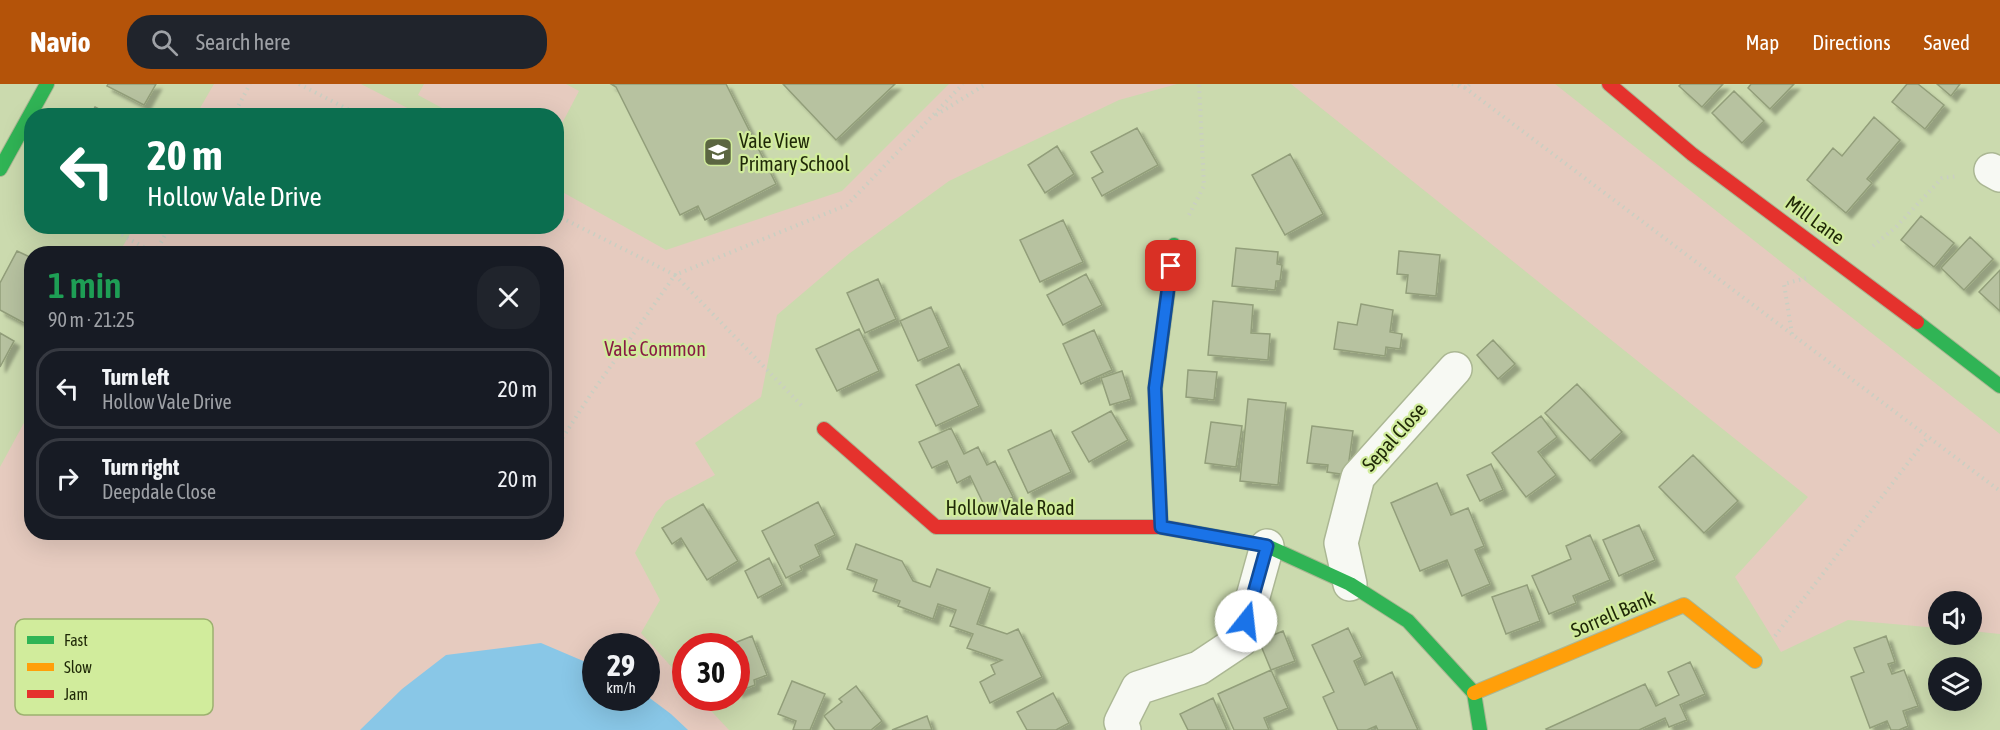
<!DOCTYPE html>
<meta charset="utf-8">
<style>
body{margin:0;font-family:"Asap Condensed",sans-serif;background:#20242c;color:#f1f3f6;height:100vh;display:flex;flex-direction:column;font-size:22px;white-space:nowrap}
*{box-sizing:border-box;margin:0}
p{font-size:20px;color:#9ea1a6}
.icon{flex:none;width:33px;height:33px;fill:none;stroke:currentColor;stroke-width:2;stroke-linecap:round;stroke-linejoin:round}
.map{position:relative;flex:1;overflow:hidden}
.details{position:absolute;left:24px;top:162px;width:540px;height:294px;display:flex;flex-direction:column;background:#171b24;border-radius:24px;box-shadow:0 6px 24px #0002}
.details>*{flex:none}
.guide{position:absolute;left:24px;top:24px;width:540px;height:126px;border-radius:24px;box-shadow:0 6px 24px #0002;background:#0b6e4f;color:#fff;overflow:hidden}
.controls{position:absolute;left:1928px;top:507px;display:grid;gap:12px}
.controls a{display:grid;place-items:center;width:54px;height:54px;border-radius:50%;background:#171b24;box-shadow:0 6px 24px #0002;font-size:30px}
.speed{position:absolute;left:582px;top:549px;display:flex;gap:12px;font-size:30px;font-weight:700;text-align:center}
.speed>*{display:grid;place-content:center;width:78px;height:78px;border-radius:50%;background:#171b24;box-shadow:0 6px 24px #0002;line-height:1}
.speed small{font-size:15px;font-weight:400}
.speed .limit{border:9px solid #d22;background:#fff;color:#111}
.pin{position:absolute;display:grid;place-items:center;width:51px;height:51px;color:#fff;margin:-26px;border-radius:12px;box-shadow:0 3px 9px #0006}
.me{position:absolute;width:66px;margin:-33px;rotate:16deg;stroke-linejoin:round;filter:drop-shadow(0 0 4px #0008)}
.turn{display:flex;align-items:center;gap:21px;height:126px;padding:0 24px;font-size:27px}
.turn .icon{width:78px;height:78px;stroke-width:2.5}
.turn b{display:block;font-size:42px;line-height:51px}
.round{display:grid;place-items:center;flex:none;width:63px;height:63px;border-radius:24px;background:#20242c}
.summary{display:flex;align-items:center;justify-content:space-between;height:102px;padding:0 24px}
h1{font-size:36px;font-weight:600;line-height:45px;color:#1e9e55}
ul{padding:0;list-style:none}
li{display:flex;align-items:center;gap:18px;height:81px;margin:0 12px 9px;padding:0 12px;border:3px solid #363941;border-radius:24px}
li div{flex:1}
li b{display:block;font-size:22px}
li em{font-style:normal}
header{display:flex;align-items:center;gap:36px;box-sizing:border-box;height:84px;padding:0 30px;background:#b45309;color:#fff}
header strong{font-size:28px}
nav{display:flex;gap:33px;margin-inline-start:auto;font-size:21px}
.search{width:420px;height:54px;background:#20242c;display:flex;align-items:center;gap:15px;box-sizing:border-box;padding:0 21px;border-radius:24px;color:#9ea1a6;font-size:22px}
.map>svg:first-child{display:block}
.green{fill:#e6cbbf;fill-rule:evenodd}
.water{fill:#89c7e7}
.building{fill:#b7c2a0;stroke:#929e7a;stroke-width:1.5;filter:url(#shadow)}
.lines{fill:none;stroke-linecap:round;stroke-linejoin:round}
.street-casing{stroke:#abb793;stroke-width:36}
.fast-casing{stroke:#abb793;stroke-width:16}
.slow-casing{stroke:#abb793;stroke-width:16}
.jam-casing{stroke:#abb793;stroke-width:16}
.path{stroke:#cacfc2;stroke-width:4;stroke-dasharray:1.5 4.5;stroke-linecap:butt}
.street{stroke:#f7f9f3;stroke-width:33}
.fast{stroke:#30b455;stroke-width:14}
.slow{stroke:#ff9f0a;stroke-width:14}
.jam{stroke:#e5322d;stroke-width:14}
.route-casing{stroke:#114b97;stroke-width:15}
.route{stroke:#1a73e8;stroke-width:10}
.labels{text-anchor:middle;stroke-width:4.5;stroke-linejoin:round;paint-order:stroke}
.poi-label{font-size:20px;fill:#1f2807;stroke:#d1ec9c;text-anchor:start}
.street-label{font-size:20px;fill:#1f2807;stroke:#d1ec9c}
.park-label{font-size:20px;fill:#891c45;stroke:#d1ec9c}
.key{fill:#d1ec9c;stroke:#9cb16f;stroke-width:1.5}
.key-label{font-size:16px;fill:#1f2807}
</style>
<header>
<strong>Navio</strong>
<div class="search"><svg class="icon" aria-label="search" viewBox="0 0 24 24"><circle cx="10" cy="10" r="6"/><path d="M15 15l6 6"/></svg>Search here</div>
<nav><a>Map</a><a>Directions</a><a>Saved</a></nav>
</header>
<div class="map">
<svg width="2000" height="646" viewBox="0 0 2000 646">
<defs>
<filter id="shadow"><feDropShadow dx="5.5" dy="5.5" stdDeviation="1.5" flood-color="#0004"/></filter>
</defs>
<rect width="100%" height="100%" fill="#cbdaae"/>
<path class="green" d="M214 0H361L421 31H196Z
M424 0H566L579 7 557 49 556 32 455 31 418 11Z
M949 0H1177L1119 16 949 97 850 169 777 231 761 313 695 359 715 391 666 417 656 429 635 469 660 516 641 549 685 598 686 614H699L729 646H0V383L31 326 32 448H556V170L119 169 134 143 556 142 557 105 666 166 842 107ZM596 562H646V614H596Z
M1291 0H1555L2000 350V550L1971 547V518H1938V544L1848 536 1781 568 1735 493 1808 413Z"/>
<path class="water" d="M541 559 595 582 596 614 647 612 671 630 688 646H360L402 605 446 571Z"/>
<path class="building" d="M108 0H156L144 21 107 2Z
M611 0H726L776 100 705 136 698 122 680 131 616 3Z
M783 0H895L836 56Z
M1681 0H1723L1702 23 1679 2Z
M1751 0H1794L1770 25 1748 4Z
M1907 0H1918L1944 21 1925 45 1892 18Z
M1937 0H1960L1951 12Z
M1734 7 1764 37 1742 59 1712 29Z
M95 23 112 32H90Z
M1874 33 1900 56 1867 95 1872 99 1846 129 1807 96 1833 64 1842 72Z
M1137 44 1158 81 1102 112 1092 94 1103 88 1091 68Z
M1057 62 1074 90 1045 109 1028 81Z
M1290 70 1323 130 1285 151 1252 91Z
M1921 132 1954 159 1934 183 1901 156Z
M1063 136 1083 178 1040 198 1020 156Z
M1970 153 1993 175 1964 206 1941 184Z
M1236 164 1278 168 1277 180 1282 181 1280 197H1276L1275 206 1232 202Z
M17 167 32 174V229L26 240 0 226V199Z
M1399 167 1440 171 1436 212 1406 209 1408 191 1397 190Z
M2000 186V227L1979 208Z
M1086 190 1102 221 1063 241 1047 211Z
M878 195 896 235 865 249 847 209Z
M1213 217 1253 221 1251 249 1270 250 1268 276 1208 271Z
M1361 220 1393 226 1390 248 1402 250 1400 265 1386 263 1385 272 1334 265 1338 238 1357 241Z
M931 223 949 263 918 277 900 237Z
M859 245 879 287 837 307 816 265Z
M1094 246 1112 286 1081 300 1063 260Z
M0 249 14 257 0 283Z
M1493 256 1515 280 1498 295 1477 271Z
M959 280 979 322 936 342 916 301Z
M1188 286 1217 288 1214 316 1186 313Z
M1122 287 1131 315 1110 321 1101 294Z
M1577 300 1622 348 1590 377 1545 329Z
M1248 315 1286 319 1278 401 1240 397Z
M1111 327 1128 356 1089 378 1072 348Z
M1541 332 1557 353 1538 368 1556 391 1526 413 1492 369Z
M1211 338 1242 342 1236 383 1205 379Z
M1312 342 1353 347 1347 391 1327 388 1328 381 1307 379Z
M951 344 964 370 978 363 987 381 995 377 1013 413 986 425 970 392 957 399 947 377 932 384 919 358Z
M1051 346 1071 388 1028 409 1008 366Z
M1693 371 1738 417 1704 449 1659 403Z
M1491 380 1503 406 1480 417 1467 391Z
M1437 399 1451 431 1468 424 1484 462 1475 466 1490 500 1462 512 1447 476 1420 487 1391 419Z
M818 418 835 451 815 461 820 472 800 482 802 486 786 494 762 447Z
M703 420 738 477 707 496 681 454 672 460 662 444Z
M1639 441 1655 476 1619 492 1603 456Z
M1590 451 1610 496 1573 512 1576 519 1549 530 1532 492 1571 475 1566 462Z
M856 460 902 477 913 497 930 503 937 485 990 504 977 540 1007 550 1018 545 1042 593 990 619 980 598 995 590 991 581 1002 576 967 564 973 550 950 542 956 526 938 520 933 535 898 522 900 517 873 507 877 496 847 485Z
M769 474 782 501 758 514 745 487Z
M1527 501 1540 537 1506 550 1492 513Z
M1348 544 1362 573 1354 577 1365 601 1392 588 1418 646H1378L1376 642 1367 646H1338L1323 613 1334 608 1312 561Z
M1283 547 1295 577 1271 586 1259 557Z
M752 552 767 591 754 596 755 601 737 608 736 562H727Z
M1886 552 1895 578 1888 580 1892 590 1904 586 1918 622 1903 627 1908 642 1899 646H1891L1887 637 1870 644 1851 593 1864 588 1854 564Z
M1690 578 1705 610 1680 621 1687 636 1669 643 1665 634 1639 646H1547L1546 645 1645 600 1656 622 1679 611 1668 588Z
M1271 586 1288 624 1264 634 1269 646H1234L1218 610Z
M792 597 825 610 810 646H793L796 637 778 630Z
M856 602 882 637 871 646H835L824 632 842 618 839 615Z
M1053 609 1069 639 1056 646H1027L1017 628Z
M1213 614 1227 646H1188L1180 630Z
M927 632 932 646H892Z"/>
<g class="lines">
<g class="street-casing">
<path id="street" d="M1991 86 2000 91
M1350 500 1341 459 1358 393 1455 285
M1124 646 1121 638 1138 604 1199 584 1241 556 1267 462"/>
</g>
<g class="fast-casing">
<path id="fast" d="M0 85 47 0
M1917 238 2000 302
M1161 443 1155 305 1174 161
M1190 448 1267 462 1350 500 1408 537 1474 609 1480 646"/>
</g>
<g class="slow-casing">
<path id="slow" d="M1474 609 1684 521 1755 577"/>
</g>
<g class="jam-casing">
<path id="jam" d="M1609 0 1692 70 1917 238
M824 345 936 443H1161L1190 448"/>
</g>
<path class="path" d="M299 0 361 32
M1452 0 1466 4 1470 0
M1460 0 2000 407
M936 31 986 0
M233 32 250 0
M556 131 675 191 847 121 963 0
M1189 131 1204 102 1199 0
M106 142 156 170
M1873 162 1896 143 1942 94 1958 92
M155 169 170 142
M1792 250 1784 200 1806 194
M556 364 589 313 675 191 802 322
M1775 552 1928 353"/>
<use href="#street" class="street"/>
<use href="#fast" class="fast"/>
<use href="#slow" class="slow"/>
<use href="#jam" class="jam"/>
</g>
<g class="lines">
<g class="route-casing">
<path id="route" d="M1171 182 1155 304 1161 443 1267 462 1246 537"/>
</g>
<use href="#route" class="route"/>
</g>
<defs>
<g id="school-square" transform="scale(1.5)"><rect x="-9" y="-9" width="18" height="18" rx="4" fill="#5b6641" stroke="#d1ec9c"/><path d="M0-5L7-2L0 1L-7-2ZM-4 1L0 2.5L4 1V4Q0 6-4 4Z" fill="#fff"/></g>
</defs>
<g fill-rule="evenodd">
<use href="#school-square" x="718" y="68"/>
</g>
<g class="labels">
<g class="poi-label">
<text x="739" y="64">Vale View<tspan x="739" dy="23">Primary School</tspan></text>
</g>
<g class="street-label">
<text transform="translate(1815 136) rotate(36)" y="7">Mill Lane</text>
<text transform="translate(1394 353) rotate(-48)" y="7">Sepal Close</text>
<text x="1010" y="431">Hollow Vale Road</text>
<text transform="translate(1613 530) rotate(-23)" y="7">Sorrell Bank</text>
</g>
<g class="park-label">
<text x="655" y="272">Vale Common</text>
</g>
</g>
<rect x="15" y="535" width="198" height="96" rx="9" class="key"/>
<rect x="27" y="552" width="27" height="8" fill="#30b455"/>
<rect x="27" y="579" width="27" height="8" fill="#ff9f0a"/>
<rect x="27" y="606" width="27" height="8" fill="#e5322d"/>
<g class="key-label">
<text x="64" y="562">Fast</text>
<text x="64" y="589">Slow</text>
<text x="64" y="616">Jam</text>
</g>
</svg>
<div class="controls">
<a><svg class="icon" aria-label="sound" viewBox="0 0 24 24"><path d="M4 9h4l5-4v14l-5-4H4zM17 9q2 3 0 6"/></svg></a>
<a><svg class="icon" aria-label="layers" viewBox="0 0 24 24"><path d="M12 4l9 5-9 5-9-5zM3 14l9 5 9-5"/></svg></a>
</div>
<div class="speed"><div>29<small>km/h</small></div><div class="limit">30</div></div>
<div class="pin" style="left:1171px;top:182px;background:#d93025"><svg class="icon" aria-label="arrive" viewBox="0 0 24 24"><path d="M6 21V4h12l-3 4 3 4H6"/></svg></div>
<svg class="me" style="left:1246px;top:537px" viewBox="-20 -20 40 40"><circle r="19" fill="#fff"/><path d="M0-13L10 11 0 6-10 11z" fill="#1a73e8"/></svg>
<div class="guide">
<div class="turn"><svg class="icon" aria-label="left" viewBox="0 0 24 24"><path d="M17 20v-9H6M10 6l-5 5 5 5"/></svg><div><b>20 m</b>Hollow Vale Drive</div></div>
</div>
<section class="details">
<div class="summary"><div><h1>1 min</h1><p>90 m · 21:25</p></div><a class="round"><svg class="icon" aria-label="close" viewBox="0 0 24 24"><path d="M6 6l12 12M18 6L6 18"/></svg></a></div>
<ul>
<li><svg class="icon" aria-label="left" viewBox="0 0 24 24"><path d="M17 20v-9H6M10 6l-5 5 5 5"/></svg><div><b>Turn left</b><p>Hollow Vale Drive</p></div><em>20 m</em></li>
<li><svg class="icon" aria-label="right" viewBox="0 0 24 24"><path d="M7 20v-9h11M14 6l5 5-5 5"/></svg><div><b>Turn right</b><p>Deepdale Close</p></div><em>20 m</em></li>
</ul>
</section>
</div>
